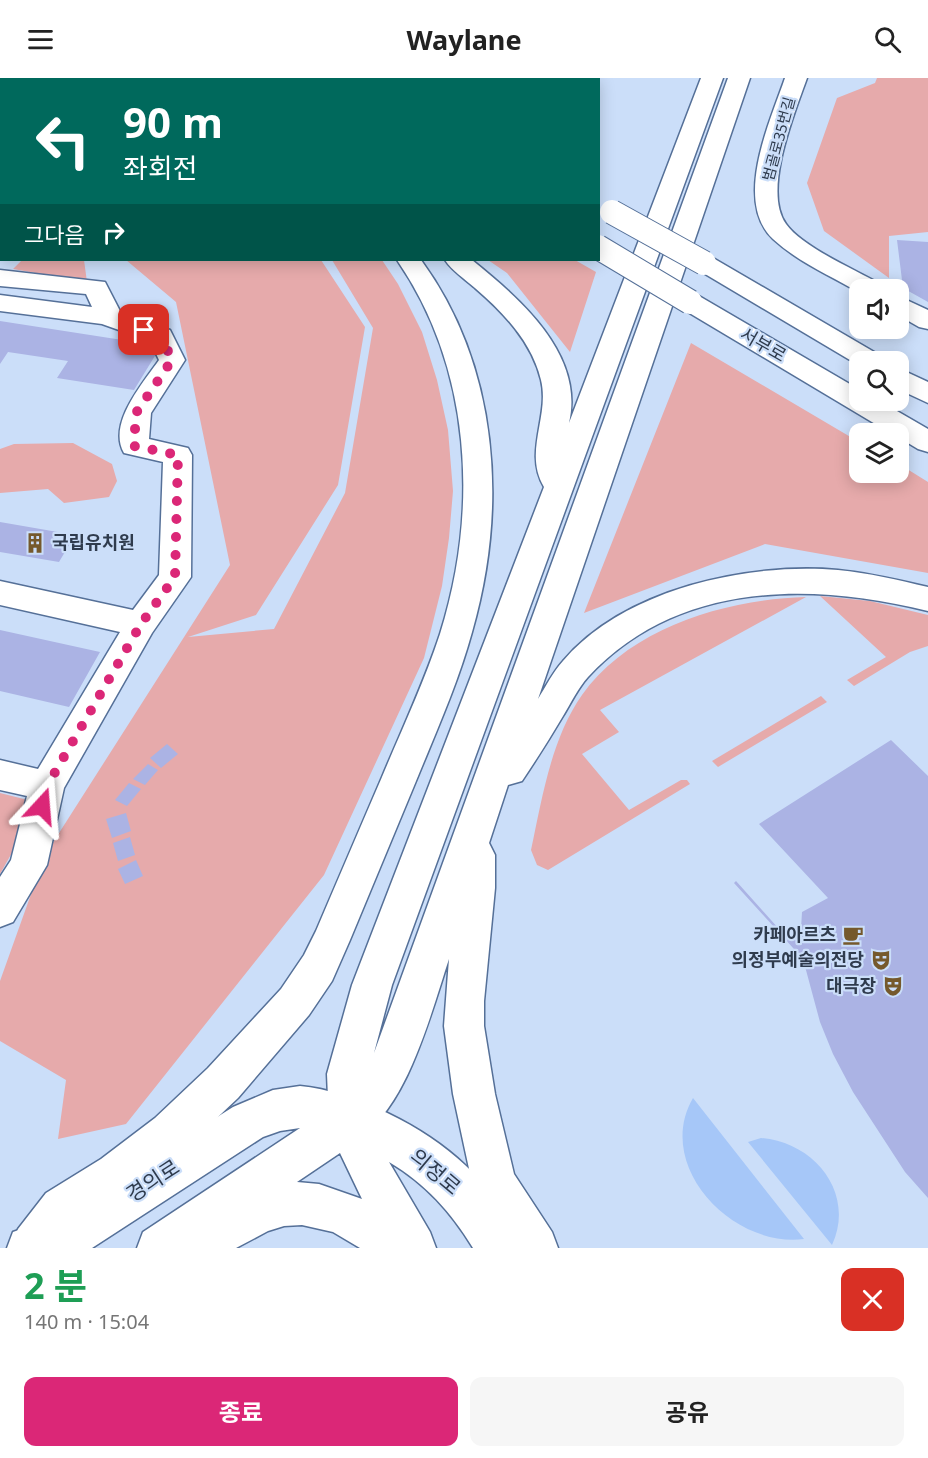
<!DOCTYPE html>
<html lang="ko">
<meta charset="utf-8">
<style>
body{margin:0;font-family:"Noto Sans","Noto Sans KR",sans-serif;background:#f6f6f6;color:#222;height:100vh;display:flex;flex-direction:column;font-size:22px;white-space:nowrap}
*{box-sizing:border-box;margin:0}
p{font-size:20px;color:#767676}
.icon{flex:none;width:33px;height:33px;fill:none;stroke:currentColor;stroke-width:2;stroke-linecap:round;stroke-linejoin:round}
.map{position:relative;height:1170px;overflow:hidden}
.side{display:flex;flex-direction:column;background:#fff;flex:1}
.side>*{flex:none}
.top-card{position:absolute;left:0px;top:0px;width:600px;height:183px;box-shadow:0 3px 15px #0003;background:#00695c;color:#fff;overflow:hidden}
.fabs{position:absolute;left:849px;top:201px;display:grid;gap:12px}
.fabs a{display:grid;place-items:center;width:60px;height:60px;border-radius:12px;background:#fff;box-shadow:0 3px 15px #0003;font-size:30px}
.pin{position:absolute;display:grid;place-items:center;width:51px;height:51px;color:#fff;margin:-26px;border-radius:12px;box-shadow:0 3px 9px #0006}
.me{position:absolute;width:66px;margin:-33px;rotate:19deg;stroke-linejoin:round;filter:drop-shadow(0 0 4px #0008)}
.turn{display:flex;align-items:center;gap:21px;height:126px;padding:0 24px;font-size:27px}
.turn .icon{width:78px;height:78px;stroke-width:2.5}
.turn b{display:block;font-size:42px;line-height:51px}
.then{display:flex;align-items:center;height:57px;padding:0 24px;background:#0003;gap:12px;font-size:22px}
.round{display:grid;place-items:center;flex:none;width:63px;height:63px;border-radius:12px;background:#f6f6f6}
.summary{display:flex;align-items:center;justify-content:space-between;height:102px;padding:0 24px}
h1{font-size:36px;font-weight:700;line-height:45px;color:#1e9e55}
.primary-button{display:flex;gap:12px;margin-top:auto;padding:12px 24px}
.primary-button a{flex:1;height:69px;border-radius:12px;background:#db2777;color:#fff;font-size:24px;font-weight:700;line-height:69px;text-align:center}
.primary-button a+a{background:#f6f6f6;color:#222}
header{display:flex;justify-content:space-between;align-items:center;height:78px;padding:0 24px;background:#fff;font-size:27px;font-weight:700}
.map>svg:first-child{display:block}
.green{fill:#e6aaab}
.water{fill:#a6c7f8}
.building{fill:#abb3e4}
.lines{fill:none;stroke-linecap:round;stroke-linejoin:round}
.minor-casing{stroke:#557098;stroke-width:3}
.highway-casing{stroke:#557098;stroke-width:3}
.minor{fill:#fff;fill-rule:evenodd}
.highway{fill:#fff;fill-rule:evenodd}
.highway-bridge-casing{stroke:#557098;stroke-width:26;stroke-linecap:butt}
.highway-bridge{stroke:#fff;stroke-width:24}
.route{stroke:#db2777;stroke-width:10;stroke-dasharray:0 18}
.labels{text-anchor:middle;stroke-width:4.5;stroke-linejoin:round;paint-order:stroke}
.far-street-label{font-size:15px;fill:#2f3b4d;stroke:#cbdef9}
.street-label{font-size:18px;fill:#2f3b4d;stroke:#cbdef9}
.poi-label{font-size:18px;font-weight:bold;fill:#2f3b4d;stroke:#cbdef9;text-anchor:end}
.near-street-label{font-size:21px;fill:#2f3b4d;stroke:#cbdef9}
</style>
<header><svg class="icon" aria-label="menu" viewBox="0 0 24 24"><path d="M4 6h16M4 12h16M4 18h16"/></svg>Waylane<svg class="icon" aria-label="search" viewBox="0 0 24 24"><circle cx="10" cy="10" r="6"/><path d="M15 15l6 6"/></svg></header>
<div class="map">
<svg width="928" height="1170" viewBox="0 0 928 1170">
<rect width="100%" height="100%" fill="#cbdef9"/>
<path class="green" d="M0 0H135L137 1 2 2 1 114Z
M877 0H928V154L889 158V200L824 153 807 105 837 20 875 5Z
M22 182H84L87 204 13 191Z
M126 182H321L365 249 338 407 256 537 188 559 274 551 345 415 373 250 332 182H382L398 206 422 254 437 302 448 352 453 413 449 460 442 508 424 580 324 797 126 1046 58 1061 66 1002 0 963V903L45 777 230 487 176 224Z
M488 182H575L596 194 570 274 507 195Z
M691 265 859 364 860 394H898L899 386 928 404V495L765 466 584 535Z
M73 365 112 386 117 403 109 419 64 425 48 411 0 415V371L14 366Z
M820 518 870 523 928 537V568L910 574 854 608 847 602 886 579Z
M806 519 600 632 619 654 582 676 629 732 681 702H687L690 706 548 792 537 787 531 772C542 721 551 661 582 617 630 549 727 521 806 519Z
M821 618 827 624 718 689 712 683Z
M0 715 40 725 0 796Z"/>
<path class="water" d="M693 1020 804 1161C731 1170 654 1087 693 1020Z
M761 1060C814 1064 856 1115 832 1167L748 1064Z"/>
<path class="building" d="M897 162 928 164V224L903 210Z
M0 243 161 268 134 312 57 300 68 283 8 274 0 286Z
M0 444 75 457 59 484 0 474Z
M0 552 100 574 69 629 0 613Z
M891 662 928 698V1120L905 1094 853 1014 833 976 820 944 803 881 734 805 736 803 788 861 801 851 802 834 828 820 759 746Z
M167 666 178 676 161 690 150 680Z
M148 686 158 692 145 707 133 701Z
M129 705 141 711 127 728 115 722Z
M126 735 131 753 112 760 106 741Z
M130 759 135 777 118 783 113 765Z
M136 782 143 798 125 806 118 791Z"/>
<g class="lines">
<g class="minor-casing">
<path id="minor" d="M785 0H807C795 34 762 113 786 146 802 169 856 192 882 207L885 212H860V215C831 198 798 184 773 161 733 123 770 44 785 0Z
M0 95H2V109H0Z
M0 164H2L0 179Z
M0 192 105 204 121 235 170 252 185 282 151 335 149 361 188 370 192 377 191 499 152 555 64 710 47 787 13 844 0 849V799L11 782 27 718 0 712V682L38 691 120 554 0 527V503L133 532 159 497 163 384 124 375C107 346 143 305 159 282L150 263 102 246 0 233V217L92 229 86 216 0 208Z
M898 218 928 232V251L919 249 898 237Z
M300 1008C354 1013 425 1049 465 1087 489 1109 509 1139 521 1170H473C451 1134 426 1106 389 1084L430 1154 436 1170H360L333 1154 302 1147 284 1148 268 1153 236 1170H137L143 1154 300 1050 280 1053 263 1059 92 1170H7L13 1154 64 1136 233 1029 273 1012ZM340 1075 362 1121 319 1106 297 1104Z"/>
</g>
<g class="highway-casing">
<path id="highway" d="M196 0H218L219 2H198Z
M304 0H327L328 2H306Z
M367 0H390L391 2H369Z
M397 0H420L421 2H399Z
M701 0H723L392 907 374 975 728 0H750L538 621C546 608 553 594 563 583 624 511 748 484 838 492 869 495 898 502 928 509V533C810 504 677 503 588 599 578 610 571 625 563 638 550 660 536 682 522 703L508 707 489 765 495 777V810L484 923V948L495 1016 514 1096 552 1154 558 1170H510L485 1133 471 1100 453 1016 444 948 449 881C431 934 405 1041 350 1064L335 1058 329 1043 327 996 352 907 544 409C523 374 550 338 541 302 532 264 503 234 475 210 465 201 452 193 445 182H472C519 220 585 276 569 345Z
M704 178 713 180 881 278 885 284H860V288L695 190 692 185 695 180Z
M397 182H421C499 289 508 429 472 554 458 605 436 654 416 703 394 756 372 809 350 862L332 903 309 937 238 1020 185 1070 131 1111 78 1147 60 1170H13L12 1167 18 1151 46 1115 101 1081 155 1040 208 990 281 911 304 877 316 853C338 801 360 750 382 699 402 651 424 605 440 556 479 432 472 291 397 182Z
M690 216 699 218 860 312V322H878L928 351V374L918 371 898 359V356H892L681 230 677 224 681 218Z
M898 290 928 304V325L898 311Z"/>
</g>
<use href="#minor" class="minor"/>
<use href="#highway" class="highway"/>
<g class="highway-bridge-casing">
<path id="highway-bridge" d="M612 134 704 185
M598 169 690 224"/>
</g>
<use href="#highway-bridge" class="highway-bridge"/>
</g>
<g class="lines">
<path class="route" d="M42 728 47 708 141 546 175 499 178 377 134 368 136 335 172 282 161 258 144 252"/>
</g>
<defs>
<g id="building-bare" transform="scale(1.62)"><path d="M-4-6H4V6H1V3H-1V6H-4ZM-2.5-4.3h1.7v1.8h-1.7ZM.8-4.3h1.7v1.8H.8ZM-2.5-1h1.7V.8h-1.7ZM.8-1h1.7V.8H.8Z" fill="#75592c" stroke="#cbdef9" stroke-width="2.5" paint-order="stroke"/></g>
<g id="cafe-bare" transform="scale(1.62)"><path d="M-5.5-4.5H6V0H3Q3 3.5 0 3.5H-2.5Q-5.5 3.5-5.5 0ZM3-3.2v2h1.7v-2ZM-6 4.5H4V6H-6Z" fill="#75592c" stroke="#cbdef9" stroke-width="2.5" paint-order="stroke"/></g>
<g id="theatre-bare" transform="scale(1.62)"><path d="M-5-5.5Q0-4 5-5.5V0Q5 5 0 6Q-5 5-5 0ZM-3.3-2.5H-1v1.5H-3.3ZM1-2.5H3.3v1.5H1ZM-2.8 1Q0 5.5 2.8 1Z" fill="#75592c" stroke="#cbdef9" stroke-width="2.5" paint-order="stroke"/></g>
</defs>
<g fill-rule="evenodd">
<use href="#building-bare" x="35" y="465"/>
<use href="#cafe-bare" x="853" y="857"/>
<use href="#theatre-bare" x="881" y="882"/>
<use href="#theatre-bare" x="893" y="908"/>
</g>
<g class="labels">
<g class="far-street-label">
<text transform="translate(779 61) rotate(-75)" y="5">범골로35번길</text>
</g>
<g class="street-label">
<text transform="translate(763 267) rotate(30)" y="6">서부로</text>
</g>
<g class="poi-label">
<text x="52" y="471" text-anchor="start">국립유치원</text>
<text x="836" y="863">카페아르츠</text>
<text x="864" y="888">의정부예술의전당</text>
<text x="876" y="914">대극장</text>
</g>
<g class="near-street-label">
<text transform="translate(435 1094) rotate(40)" y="7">의정로</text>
<text transform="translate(153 1103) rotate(-33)" y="7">경의로</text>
</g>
</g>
</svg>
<div class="fabs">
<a><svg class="icon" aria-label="sound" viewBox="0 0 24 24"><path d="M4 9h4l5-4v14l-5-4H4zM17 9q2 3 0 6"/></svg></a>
<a><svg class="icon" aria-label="search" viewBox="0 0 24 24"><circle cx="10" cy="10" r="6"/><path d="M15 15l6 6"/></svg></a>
<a><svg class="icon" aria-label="layers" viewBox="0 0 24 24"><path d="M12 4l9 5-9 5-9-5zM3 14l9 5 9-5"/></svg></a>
</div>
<div class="pin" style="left:144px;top:252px;background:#d93025"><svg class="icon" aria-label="arrive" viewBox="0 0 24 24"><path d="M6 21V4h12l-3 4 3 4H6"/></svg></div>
<svg class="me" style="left:42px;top:728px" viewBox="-20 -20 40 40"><path d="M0-17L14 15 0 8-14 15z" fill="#db2777" stroke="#fff" stroke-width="4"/></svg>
<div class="top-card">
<div class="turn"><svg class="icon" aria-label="left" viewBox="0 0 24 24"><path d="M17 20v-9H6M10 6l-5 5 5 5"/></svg><div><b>90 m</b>좌회전</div></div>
<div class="then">그다음<svg class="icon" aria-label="right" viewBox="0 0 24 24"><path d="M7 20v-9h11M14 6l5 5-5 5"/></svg></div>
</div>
</div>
<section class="side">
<div class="summary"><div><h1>2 분</h1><p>140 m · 15:04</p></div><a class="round" style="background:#d93025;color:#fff"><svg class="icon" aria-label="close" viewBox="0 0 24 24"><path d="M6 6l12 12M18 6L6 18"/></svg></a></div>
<div class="primary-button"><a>종료</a><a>공유</a></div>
</section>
